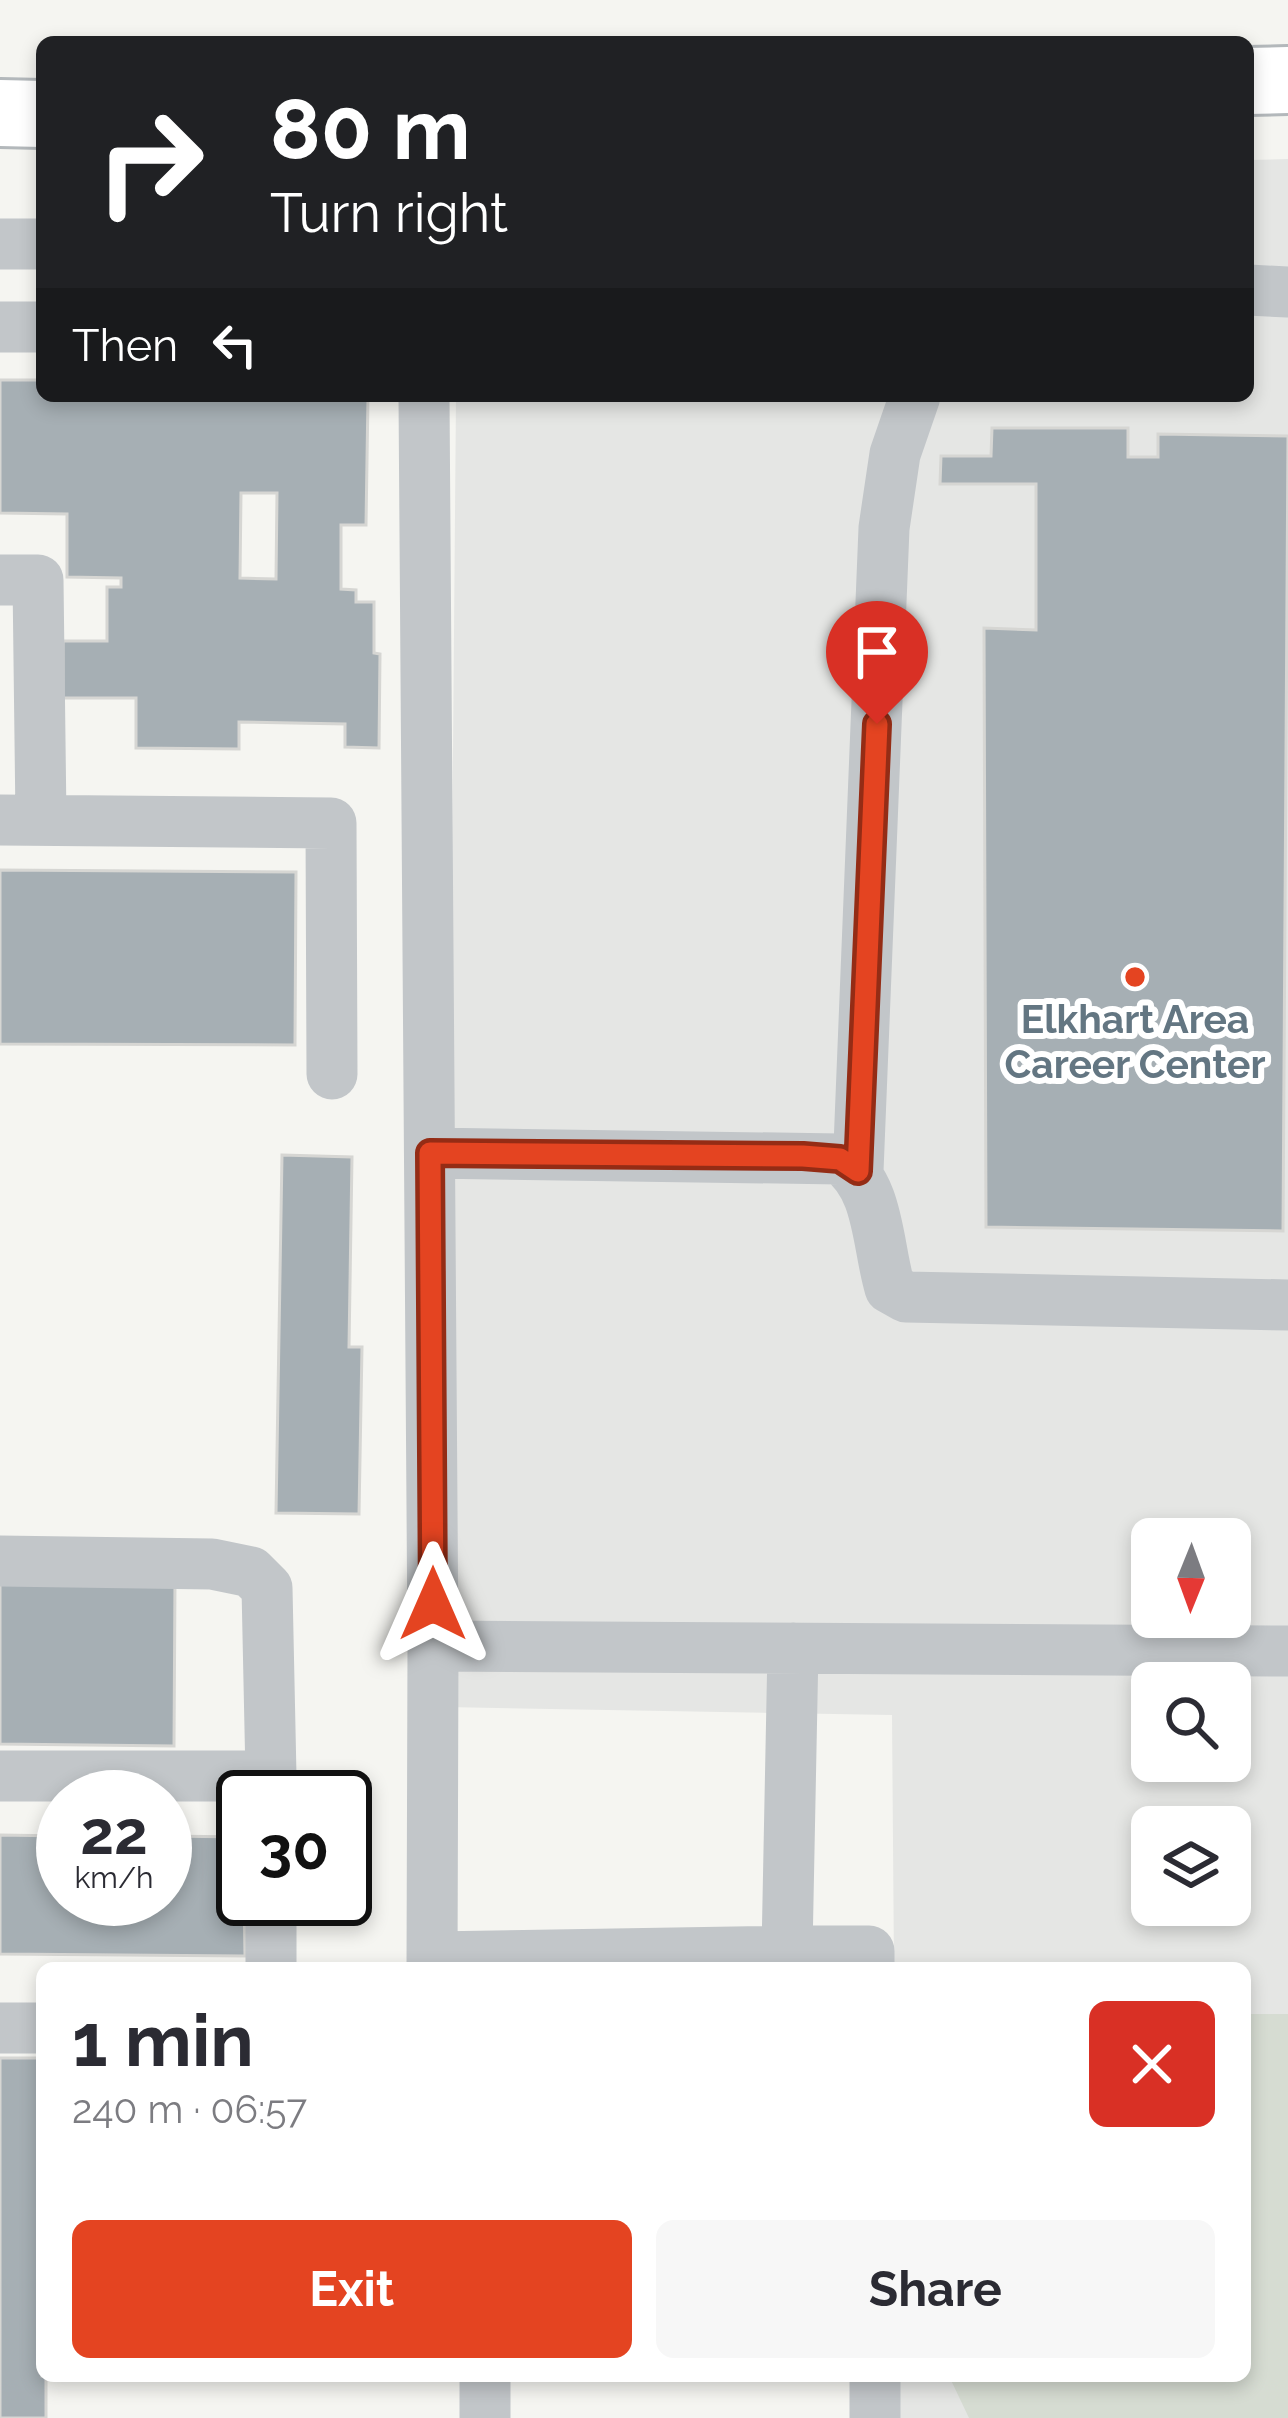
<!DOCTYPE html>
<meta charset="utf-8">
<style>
body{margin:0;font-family:Raleway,sans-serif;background:#f7f7f7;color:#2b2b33;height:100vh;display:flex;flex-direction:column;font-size:45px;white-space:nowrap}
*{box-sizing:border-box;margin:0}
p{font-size:39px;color:#7c7c81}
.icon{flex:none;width:66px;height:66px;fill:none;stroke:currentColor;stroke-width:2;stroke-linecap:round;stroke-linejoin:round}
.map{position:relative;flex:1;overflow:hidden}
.side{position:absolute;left:36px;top:1962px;width:1215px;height:420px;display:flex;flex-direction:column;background:#fff;border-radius:18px;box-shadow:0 6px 18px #0003}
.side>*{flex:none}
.hud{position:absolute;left:36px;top:36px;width:1218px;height:366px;border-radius:18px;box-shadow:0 6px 18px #0003;background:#202124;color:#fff;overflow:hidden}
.needle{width:78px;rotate:181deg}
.controls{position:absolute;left:1131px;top:1518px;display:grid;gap:24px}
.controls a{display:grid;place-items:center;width:120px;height:120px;border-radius:18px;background:#fff;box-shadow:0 6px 18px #0003;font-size:60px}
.speed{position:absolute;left:36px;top:1770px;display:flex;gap:24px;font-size:60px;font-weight:700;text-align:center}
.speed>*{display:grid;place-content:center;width:156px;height:156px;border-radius:50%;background:#fff;box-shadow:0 6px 18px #0003;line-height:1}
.speed small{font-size:30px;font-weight:400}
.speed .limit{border:6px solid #111;border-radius:18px;background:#fff;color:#111}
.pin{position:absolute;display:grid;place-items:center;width:102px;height:102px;color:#fff;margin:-123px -51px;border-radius:50% 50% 50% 0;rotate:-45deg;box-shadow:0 0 12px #0007}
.pin .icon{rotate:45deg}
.me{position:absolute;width:132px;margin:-66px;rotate:0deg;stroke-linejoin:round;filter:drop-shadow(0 0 9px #0008)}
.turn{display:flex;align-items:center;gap:42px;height:252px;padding:0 36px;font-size:54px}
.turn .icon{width:156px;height:156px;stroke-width:2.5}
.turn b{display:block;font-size:84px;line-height:102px}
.then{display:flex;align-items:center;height:114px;padding:0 36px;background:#0003;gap:24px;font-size:45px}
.round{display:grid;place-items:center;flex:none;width:126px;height:126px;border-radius:18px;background:#f7f7f7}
.overview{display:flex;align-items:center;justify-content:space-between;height:204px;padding:0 36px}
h1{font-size:72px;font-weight:700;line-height:90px}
.cta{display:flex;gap:24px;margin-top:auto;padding:24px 36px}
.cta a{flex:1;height:138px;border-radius:18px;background:#e44421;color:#fff;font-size:48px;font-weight:700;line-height:138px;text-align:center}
.cta a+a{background:#f7f7f7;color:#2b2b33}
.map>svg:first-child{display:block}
.built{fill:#e5e6e4;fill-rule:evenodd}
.green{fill:#d6dcd2}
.building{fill:#a6afb4;stroke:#d6d6d3;stroke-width:3;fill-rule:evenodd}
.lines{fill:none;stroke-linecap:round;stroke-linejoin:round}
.major-casing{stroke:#b3b8bb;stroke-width:72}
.minor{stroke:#c2c6c9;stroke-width:51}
.major{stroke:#fff;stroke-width:66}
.route-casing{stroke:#942c15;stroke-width:30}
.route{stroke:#e44421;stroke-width:21}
.poi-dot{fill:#e44421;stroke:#fff;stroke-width:4.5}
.labels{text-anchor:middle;stroke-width:12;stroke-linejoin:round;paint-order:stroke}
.poi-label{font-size:39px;font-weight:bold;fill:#637682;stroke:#fff}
</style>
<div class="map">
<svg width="1288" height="2418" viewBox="0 0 1288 2418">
<rect width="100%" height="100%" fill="#f5f5f1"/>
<path class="built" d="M1288 159V2418H896V2376H1245V1968H894L892 1715 445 1707 456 396H1248V160ZM1152 1539H1230V1617H1152ZM1152 1683H1230V1761H1152ZM1152 1827H1230V1905H1152Z"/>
<path class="green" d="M1245 2014H1288V2418H969L949 2376H1245Z"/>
<path class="building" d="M0 380H42V396H368L366 525H341V589L356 590V602H374V653L380 654 379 748 345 747V724L239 722V749L136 748V698H63V641H107V587H121V578L67 577V514L0 513ZM241 493H277L276 579 240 578Z
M992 428H1128V457H1158V434L1288 436 1283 1231 986 1227 984 628 1036 630V484H940L941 456H991Z
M0 870 296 872 295 1045 0 1044Z
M282 1155 352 1157 349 1347H362L359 1514 276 1513Z
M0 1579 175 1580 174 1746 0 1744Z
M0 1835 63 1836V1899H165V1836L243 1837 245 1956 0 1954Z
M0 2058H42V2376H46V2418H0Z"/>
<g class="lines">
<g class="major-casing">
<path id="major" d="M1248 81 1288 80
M0 113 42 114"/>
</g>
<path class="minor" d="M0 244H42
M1248 290 1288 292
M0 327H42
M424 396 433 1646 1288 1651
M0 580H38L41 820
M0 820 331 823 332 1074
M430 1153 840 1159C880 1186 877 1245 890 1288L906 1297 1288 1305
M858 1171 884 528 895 454 915 396
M0 1561 212 1564 251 1572 267 1588 271 1776
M793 1648 787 1951H869V1968
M0 1776H271V1797
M271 1899V1968
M432 1957 787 1951
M432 1968 433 1646
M0 2028H42
M485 2376V2418
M875 2418V2376"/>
<use href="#major" class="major"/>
</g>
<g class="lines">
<g class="route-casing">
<path id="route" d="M433 1604 430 1153 803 1156 840 1159 858 1171 877 724"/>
</g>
<use href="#route" class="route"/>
</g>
<circle class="poi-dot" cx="1135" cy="977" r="12"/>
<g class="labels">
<g class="poi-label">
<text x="1135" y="1033">Elkhart Area<tspan x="1135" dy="45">Career Center</tspan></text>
</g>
</g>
</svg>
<div class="controls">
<a><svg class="needle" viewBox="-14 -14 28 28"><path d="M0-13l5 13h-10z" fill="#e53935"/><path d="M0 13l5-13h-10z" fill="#7c7c81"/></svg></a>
<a><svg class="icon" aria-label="search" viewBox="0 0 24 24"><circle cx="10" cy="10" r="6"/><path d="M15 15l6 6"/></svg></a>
<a><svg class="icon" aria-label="layers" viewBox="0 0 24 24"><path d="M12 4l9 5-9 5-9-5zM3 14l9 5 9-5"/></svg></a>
</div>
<div class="speed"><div>22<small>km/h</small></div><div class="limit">30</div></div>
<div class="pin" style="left:877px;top:724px;background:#d93025"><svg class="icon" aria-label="arrive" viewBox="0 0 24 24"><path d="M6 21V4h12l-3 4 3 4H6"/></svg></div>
<svg class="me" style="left:433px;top:1604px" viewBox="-20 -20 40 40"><path d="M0-17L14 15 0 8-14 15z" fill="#e44421" stroke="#fff" stroke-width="4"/></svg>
<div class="hud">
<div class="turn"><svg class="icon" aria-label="right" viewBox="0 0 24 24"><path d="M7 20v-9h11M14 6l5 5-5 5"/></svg><div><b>80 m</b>Turn right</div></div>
<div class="then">Then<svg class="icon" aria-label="left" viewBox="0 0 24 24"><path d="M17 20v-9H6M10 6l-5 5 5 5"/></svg></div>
</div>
<section class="side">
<div class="overview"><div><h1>1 min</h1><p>240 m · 06:57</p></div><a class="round" style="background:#d93025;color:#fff"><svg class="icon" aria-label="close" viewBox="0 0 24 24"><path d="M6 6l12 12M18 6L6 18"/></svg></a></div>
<div class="cta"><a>Exit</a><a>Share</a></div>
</section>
</div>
